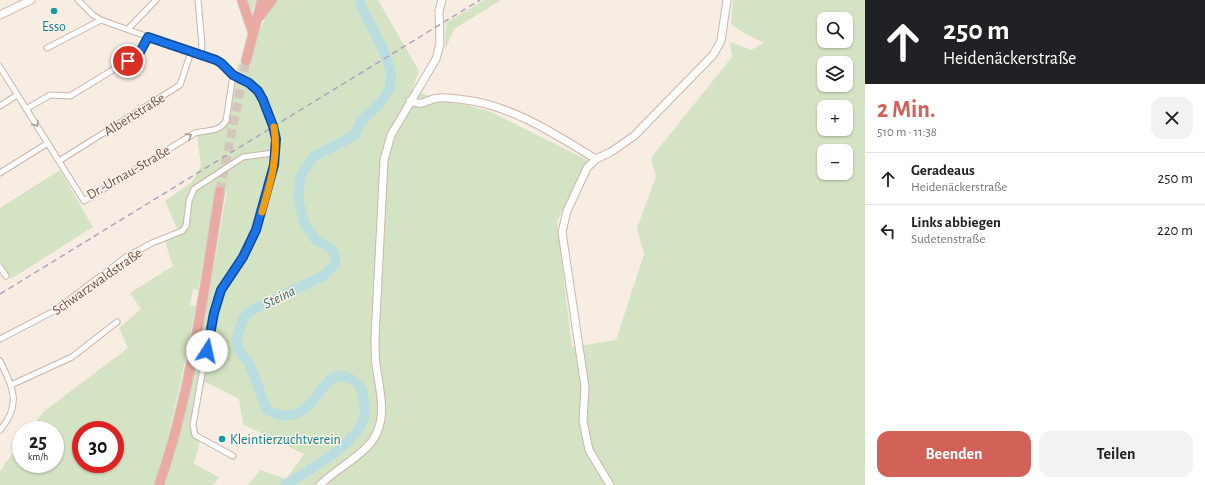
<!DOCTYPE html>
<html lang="de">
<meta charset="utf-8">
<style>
body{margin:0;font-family:"Alegreya Sans",sans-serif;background:#f2f2f2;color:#222;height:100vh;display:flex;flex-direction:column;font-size:15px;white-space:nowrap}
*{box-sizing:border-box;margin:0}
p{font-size:13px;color:#767676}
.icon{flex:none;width:22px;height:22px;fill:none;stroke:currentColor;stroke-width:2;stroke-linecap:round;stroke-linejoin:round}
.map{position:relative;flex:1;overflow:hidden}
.details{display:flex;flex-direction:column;background:#fff;width:340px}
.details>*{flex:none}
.hud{background:#202124;color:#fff;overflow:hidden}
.fabs{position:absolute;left:817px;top:12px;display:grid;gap:8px}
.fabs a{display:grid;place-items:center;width:36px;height:36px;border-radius:8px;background:#fff;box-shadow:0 1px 3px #0004;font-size:20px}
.speed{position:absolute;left:12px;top:421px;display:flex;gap:8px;font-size:20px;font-weight:700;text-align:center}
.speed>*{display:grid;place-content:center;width:52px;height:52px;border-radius:50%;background:#fff;box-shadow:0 1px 3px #0004;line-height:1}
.speed small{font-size:10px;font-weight:400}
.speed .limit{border:6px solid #d22;background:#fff;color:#111}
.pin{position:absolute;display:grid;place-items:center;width:34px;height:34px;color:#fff;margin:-17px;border:2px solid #fff;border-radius:50%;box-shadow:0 1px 4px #0007}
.me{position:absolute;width:44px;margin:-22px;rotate:10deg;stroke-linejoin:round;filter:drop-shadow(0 0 3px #0008)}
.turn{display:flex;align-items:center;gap:14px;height:84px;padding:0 12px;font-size:18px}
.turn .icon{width:52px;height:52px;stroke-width:2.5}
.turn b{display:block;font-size:28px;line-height:34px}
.round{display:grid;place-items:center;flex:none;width:42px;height:42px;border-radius:12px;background:#f2f2f2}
.summary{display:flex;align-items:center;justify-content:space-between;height:68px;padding:0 12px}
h1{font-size:24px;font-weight:600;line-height:30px;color:#d26257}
.cta{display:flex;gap:8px;margin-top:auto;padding:8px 12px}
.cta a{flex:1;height:46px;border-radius:12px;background:#d26257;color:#fff;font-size:16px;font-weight:600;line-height:46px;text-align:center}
.cta a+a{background:#f2f2f2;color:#222}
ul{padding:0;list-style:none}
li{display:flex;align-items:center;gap:12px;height:52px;padding:0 12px;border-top:1px solid #e0e0e0}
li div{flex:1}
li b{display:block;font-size:15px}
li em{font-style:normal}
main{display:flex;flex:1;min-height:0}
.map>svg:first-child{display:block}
.green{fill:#d4e3c3;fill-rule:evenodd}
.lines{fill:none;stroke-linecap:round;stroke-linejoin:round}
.river{stroke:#badedf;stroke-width:10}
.highway-tunnel{stroke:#d5c6bc;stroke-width:9;stroke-dasharray:9 4.5;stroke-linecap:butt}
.street-casing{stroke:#c7b4ab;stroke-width:7}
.secondary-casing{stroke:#ccb5ab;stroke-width:9}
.highway-casing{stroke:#d3cbc9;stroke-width:11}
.street{stroke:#fff;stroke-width:5}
.secondary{stroke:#fff;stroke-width:7}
.highway{stroke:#ebaaa1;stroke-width:9}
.rail{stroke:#aea3bf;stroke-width:1.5;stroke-dasharray:6 4;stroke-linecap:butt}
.oneway{stroke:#a79894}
.route-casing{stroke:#114b97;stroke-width:10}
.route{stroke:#1a73e8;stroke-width:7}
.slow{stroke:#f59e0b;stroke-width:7}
.culture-dot{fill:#0f9aa8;stroke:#fcf1e7;stroke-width:1.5}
.labels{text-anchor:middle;stroke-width:3;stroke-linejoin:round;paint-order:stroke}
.culture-label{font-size:14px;fill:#0d838f;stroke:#fcf1e7}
.street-label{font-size:14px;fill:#6c534c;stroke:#fcf1e7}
.water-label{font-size:15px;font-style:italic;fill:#467577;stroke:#fcf1e7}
</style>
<main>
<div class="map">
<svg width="865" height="485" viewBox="0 0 865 485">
<rect width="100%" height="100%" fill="#f8ede2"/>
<path class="green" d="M245 0H256L251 15Z
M277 0H378L419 71 412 91 489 111 587 160 557 222 572 347 616 340 644 254 637 228 656 176 651 158 732 57 730 42 751 50 764 43 742 32 731 24 733 0H865V485H248L260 470 286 479 304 454 243 424 239 399 205 382C202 394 191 427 201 436L194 464 219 477 213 485H165C196 390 209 290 227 191L216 190 198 290 193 289 190 305 196 306C184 366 173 426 154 485H0V471L21 442V464H55V430H30L43 412 128 348 119 328 141 309 130 293 173 266 165 242 178 231 165 201 192 182 201 166 197 136C210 131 219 136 228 123L238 63 250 68C253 44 262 20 277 0ZM824 19H846V41H824ZM824 63H846V85H824ZM824 107H846V129H824ZM824 151H846V173H824ZM81 430H115V464H81Z
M484 0H501L454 29 445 50 446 23Z
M60 170 93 227 11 279 0 261V208Z"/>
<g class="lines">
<path class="river" d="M285 485C309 469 361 444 365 413 365 408 364 401 363 395 363 386 351 377 342 376 318 373 314 433 267 410L249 363 240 352 236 340 243 320 248 312 325 275 335 264V255L332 249 316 240 304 223 298 197 301 175 313 157 355 135 361 121 381 102 390 88 391 73 385 53 362 8 360 0"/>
<path class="highway-tunnel" d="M220 191 246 61"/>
<g class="street-casing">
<path id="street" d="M78 0 93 15 101 20 221 63 233 75 249 83 263 100 273 126 276 139 274 165 256 230 243 257 221 290 208 339 193 425 195 435 233 456
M198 0 202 45 201 55
M128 29 156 0
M47 48 101 20
M0 67 84 201 195 133C208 130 219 132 226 121L233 75
M0 106 17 95
M26 109 50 95 70 96 139 54 148 37
M59 161 180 85 191 52
M0 173 48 143
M0 267 6 276
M0 339 54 311 126 257 152 243 182 231 186 226 189 201 194 189 243 157 274 153
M0 361C13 388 22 405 0 430
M11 385 72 357 117 322"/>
</g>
<g class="secondary-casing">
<path id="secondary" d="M0 15 31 0
M410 101C424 107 426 99 439 98 447 97 458 99 466 100 513 106 556 135 596 159
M320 485C334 471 353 461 367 447 390 424 380 392 376 365 375 356 375 347 375 338L384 160 391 135 436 59 440 44 439 11 442 0
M610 485 589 450 583 421 585 387 562 232 567 211 587 168 596 159 611 152 634 136 713 55 721 41 727 0"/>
</g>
<g class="highway-casing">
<path id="highway" d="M242 0 253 33
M260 16 272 0
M246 61 262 0
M159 485C192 390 204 289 220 191"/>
</g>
<use href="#street" class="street"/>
<use href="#secondary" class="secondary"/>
<use href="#highway" class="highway"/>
<path class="rail" d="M0 294 480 0"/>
</g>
<defs><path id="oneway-chevron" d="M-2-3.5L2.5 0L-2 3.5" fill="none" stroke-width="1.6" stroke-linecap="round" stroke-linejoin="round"/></defs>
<g class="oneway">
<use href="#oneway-chevron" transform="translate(36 124) rotate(58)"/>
<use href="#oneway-chevron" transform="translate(189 136) rotate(-32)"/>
</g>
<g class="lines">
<g class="route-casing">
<path id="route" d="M128 61 139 54 148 37 216 60 221 63 233 75 249 83 258 91 263 100 273 126 276 139 274 165 256 230 243 257 221 290 214 313 207 351"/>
</g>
<use href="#route" class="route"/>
<path class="slow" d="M262 212C270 185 279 155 274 127"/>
</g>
<g class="culture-dot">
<circle cx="54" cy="11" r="4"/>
<circle cx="222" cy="439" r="4"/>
</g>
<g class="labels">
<g class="culture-label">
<text x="54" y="31">Esso</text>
<text x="230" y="444" text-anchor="start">Kleintierzuchtverein</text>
</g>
<g class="street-label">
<text transform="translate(134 114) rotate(-32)" y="5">Albertstraße</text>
<text transform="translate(128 172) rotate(-30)" y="5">Dr.-Urnau-Straße</text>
<text transform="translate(97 281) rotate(-35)" y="5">Schwarzwaldstraße</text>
</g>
<g class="water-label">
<text transform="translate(279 297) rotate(-26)" y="5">Steina</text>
</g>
</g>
</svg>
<div class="fabs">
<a><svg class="icon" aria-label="search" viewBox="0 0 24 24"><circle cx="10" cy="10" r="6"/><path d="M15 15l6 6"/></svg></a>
<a><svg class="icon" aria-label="layers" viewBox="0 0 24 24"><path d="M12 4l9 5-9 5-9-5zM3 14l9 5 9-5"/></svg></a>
<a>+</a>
<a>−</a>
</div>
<div class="speed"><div>25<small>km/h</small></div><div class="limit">30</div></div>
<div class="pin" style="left:128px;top:61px;background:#d93025"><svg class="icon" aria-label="arrive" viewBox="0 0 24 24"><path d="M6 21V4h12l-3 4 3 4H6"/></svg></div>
<svg class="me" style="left:207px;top:351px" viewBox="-20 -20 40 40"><circle r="19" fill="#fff"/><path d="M0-13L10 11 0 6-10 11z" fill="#1a73e8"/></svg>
</div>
<section class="details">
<div class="hud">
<div class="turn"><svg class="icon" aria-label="ahead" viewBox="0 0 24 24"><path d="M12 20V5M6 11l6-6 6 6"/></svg><div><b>250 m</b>Heidenäckerstraße</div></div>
</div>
<div class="summary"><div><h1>2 Min.</h1><p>510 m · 11:38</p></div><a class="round"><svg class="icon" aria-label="close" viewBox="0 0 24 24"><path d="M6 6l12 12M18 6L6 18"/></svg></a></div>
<ul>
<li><svg class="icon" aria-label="ahead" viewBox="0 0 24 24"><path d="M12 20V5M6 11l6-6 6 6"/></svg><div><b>Geradeaus</b><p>Heidenäckerstraße</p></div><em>250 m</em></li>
<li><svg class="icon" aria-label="left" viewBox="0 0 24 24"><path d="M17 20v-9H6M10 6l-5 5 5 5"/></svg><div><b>Links abbiegen</b><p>Sudetenstraße</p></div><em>220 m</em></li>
</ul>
<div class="cta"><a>Beenden</a><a>Teilen</a></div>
</section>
</main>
